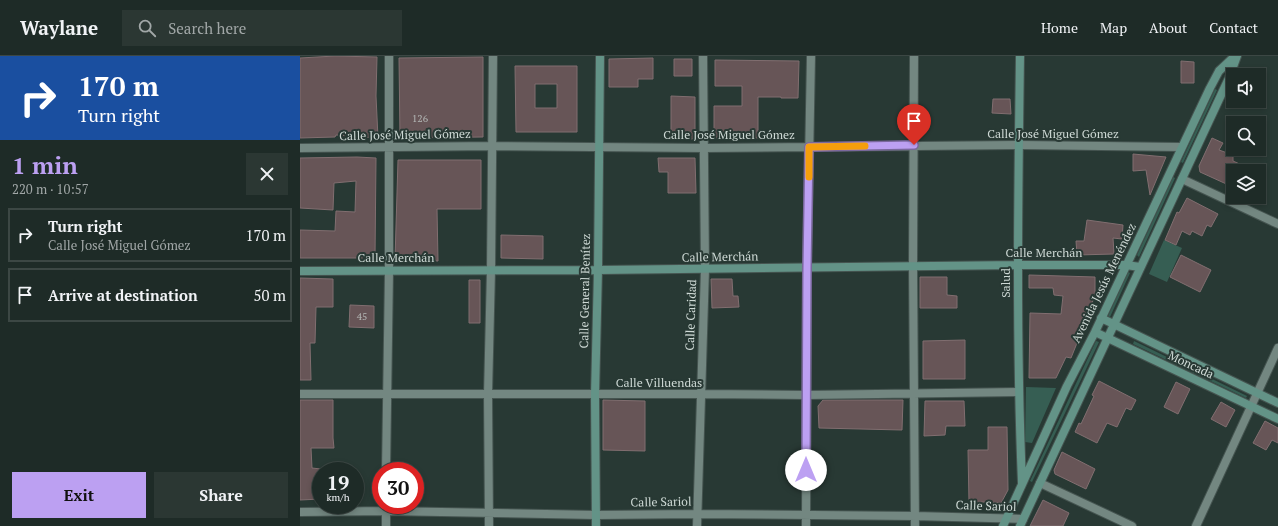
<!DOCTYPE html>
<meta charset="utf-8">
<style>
body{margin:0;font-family:"PT Serif",serif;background:#2b3733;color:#f1f3f6;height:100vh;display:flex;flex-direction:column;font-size:15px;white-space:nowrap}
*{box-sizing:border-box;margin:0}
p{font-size:13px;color:#a1a7a7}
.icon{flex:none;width:22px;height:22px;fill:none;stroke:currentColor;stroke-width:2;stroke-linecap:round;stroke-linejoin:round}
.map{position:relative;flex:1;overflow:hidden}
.details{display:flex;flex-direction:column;background:#1e2b27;width:300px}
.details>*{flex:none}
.guide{background:#1a4fa0;color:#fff;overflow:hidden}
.buttons{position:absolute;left:926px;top:12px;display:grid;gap:8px}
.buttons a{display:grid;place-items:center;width:40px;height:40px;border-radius:0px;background:#1e2b27;box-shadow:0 2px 6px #0003,0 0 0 1px #3c4744;font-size:20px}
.speed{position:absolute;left:12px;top:406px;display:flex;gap:8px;font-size:20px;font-weight:700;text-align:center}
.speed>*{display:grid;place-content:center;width:52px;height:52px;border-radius:50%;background:#1e2b27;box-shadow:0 2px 6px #0003,0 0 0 1px #3c4744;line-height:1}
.speed small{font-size:10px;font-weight:400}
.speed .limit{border:6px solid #d22;background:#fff;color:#111}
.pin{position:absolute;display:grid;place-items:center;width:34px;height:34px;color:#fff;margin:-41px -17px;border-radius:50% 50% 50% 0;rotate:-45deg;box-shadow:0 0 4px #0007}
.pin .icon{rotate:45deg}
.me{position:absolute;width:44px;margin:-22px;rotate:0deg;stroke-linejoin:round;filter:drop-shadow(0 0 3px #0008)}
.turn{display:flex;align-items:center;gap:14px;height:84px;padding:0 12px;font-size:18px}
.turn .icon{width:52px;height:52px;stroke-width:2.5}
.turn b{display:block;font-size:28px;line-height:34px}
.round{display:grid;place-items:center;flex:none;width:42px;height:42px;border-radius:0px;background:#2b3733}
.summary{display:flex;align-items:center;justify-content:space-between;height:68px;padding:0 12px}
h1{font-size:24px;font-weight:700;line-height:30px;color:#bca0f2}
.primary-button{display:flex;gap:8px;margin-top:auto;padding:8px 12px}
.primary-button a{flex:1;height:46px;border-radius:0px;background:#bca0f2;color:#111;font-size:16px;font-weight:700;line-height:46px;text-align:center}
.primary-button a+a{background:#2b3733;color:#f1f3f6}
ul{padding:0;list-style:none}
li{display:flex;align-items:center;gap:12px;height:54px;margin:0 8px 6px;padding:0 4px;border:2px solid #3c4744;border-radius:0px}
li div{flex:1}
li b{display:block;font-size:15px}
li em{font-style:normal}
header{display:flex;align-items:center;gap:24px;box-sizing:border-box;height:56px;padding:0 20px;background:#1e2b27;border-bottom:1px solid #3c4744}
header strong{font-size:19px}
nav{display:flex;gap:22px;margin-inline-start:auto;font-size:14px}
.search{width:280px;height:36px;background:#2b3733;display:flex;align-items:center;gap:10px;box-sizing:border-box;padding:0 14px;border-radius:0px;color:#a1a7a7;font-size:15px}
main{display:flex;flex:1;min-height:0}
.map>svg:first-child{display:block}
.green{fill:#365e53}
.building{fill:#675557;stroke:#816e70;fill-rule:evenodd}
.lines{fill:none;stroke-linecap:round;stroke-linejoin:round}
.street-casing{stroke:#455450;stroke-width:10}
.secondary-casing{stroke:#455450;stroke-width:10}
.street{stroke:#738781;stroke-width:8}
.secondary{stroke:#639387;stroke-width:8}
.route-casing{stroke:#7a689d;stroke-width:10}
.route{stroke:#bca0f2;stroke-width:7}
.slow{stroke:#f59e0b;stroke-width:7}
.labels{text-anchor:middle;stroke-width:4;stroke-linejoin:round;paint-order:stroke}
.number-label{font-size:10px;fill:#b4b8b6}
.street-label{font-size:12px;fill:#ced9d5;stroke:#283934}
</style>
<header>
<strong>Waylane</strong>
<div class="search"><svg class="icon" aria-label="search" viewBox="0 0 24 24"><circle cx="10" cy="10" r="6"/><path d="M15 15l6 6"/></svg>Search here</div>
<nav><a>Home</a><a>Map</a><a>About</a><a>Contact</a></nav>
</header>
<main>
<section class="details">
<div class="guide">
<div class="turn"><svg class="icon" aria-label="right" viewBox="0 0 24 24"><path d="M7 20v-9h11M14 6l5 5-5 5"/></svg><div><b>170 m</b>Turn right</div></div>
</div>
<div class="summary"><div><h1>1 min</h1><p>220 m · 10:57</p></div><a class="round"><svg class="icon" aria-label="close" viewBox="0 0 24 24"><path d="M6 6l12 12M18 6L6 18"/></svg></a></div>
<ul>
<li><svg class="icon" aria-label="right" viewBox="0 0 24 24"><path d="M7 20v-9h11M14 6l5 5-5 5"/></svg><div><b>Turn right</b><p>Calle José Miguel Gómez</p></div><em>170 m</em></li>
<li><svg class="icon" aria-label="arrive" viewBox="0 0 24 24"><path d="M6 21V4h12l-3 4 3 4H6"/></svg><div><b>Arrive at destination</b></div><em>50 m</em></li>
</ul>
<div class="primary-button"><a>Exit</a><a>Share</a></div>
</section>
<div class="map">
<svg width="978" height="470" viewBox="0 0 978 470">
<rect width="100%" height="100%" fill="#283934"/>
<path class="green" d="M915 33 917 34 883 107 881 106Z
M873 121 875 122 839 201 837 199Z
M864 184 882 192 867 226 849 218Z
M828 216 830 217 810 261 808 260Z
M796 285 799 286 732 426 730 425Z
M834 285 947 340 946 342 833 288Z
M726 331 756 332 732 387 725 386Z"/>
<path class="building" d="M35 0 77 1 76 40 78 82 36 79 35 81 0 82V2Z
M183 1V81L100 82 99 2Z
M353 2V23H338V31H309V3Z
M374 3H392V20H374Z
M415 4 499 5 498 42H481V41H458V82H414V50H442V30H415Z
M881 5 894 6V27H881Z
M215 10H277V76H216ZM235 28H257V52H235Z
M371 40 395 41V83L371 82Z
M693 43H710L711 58 692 57Z
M912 82 923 87 919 94 933 99V105L955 115H933V131L900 116 899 110Z
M833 98 866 101 850 139 846 114 833 115Z
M57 101 76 102 75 202H0V174L35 175 36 155 55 156 56 125 34 127 33 154 0 152V102Z
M358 102H395L396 137H368V116H359Z
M98 104H181V153H137L138 205 95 204Z
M887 142 918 158 911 171 907 169 902 180 892 175 890 179 882 175 876 189 865 184 877 156 879 157Z
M787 164 823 169 822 183 813 182 814 198 777 199 776 185H784Z
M201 179 243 180V203L201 202Z
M881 199 911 214 900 236 870 221Z
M729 219 795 221V239L779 282 771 302 766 301 756 322H729L730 257 761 258 763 240 754 239 753 232H729Z
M620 221H647V239L657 240V252H620Z
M0 222 33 223V251H16L15 287H10L11 324H0Z
M411 223H432L433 240H438L439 251 412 252Z
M169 224H180V267H169Z
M50 249 74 250V272L49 271Z
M665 284V323H623V285Z
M799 325 836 344 831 354 826 352 817 371 807 367 797 387 775 376 779 367 781 368 794 340 792 339Z
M876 326 890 333 878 358 864 351Z
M0 344H33V382L34 392H11L12 412 21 413V443L0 444Z
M303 344 345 345V395L303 394Z
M523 344H603L602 374 519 372 518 350Z
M625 345H664L665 370H646L645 379 624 380Z
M921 346 935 354 926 371 911 363Z
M965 365 978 372V387L972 384 966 394 953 387Z
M688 371H707L708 434 701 447 683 446 669 447 668 394H688Z
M762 396 795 413 786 433 755 418 754 414Z
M743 444 769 457 763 470H730Z"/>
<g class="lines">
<g class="street-casing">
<path id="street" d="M614 0 613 210 615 470
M0 92 193 90 404 92 719 89 881 91
M882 123 978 168
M0 338H400L506 339 718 336
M86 415 89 215V0
M740 427 832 470
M0 456 86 455 296 459 397 458 615 460 723 463
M86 470V449
M189 470 188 338 191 214 193 0
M397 470 405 213 403 0
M506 470 507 212 511 0
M896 470 978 292"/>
</g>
<g class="secondary-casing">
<path id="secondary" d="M720 0C718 142 716 285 722 427
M0 215 298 214 718 209H826L840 211
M801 262 978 347
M795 276 978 363
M296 470 295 339 298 214 300 0
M703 470 767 330 795 276 910 32 919 15 935 0
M720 470 929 22 937 0"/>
</g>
<use href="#street" class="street"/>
<use href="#secondary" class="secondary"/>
</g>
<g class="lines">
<g class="route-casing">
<path id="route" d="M506 414 507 212 509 91 614 89"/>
</g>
<use href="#route" class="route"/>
<path class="slow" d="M509 121V91L565 90"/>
</g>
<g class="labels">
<g class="number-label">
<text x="120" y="66">126</text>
<text x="62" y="264">45</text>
</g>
<g class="street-label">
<text x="753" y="82">Calle José Miguel Gómez</text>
<text transform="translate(105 79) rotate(-1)" y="4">Calle José Miguel Gómez</text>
<text x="429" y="83">Calle José Miguel Gómez</text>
<text x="744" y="201">Calle Merchán</text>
<text transform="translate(420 201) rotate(-1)" y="4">Calle Merchán</text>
<text x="96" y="206">Calle Merchán</text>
<text transform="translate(706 227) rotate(-90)" y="4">Salud</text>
<text transform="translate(804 227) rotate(-64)" y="4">Avenida Jesús Menéndez</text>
<text transform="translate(285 235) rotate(-89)" y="4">Calle General Benítez</text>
<text transform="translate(391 259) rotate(-88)" y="4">Calle Caridad</text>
<text transform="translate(891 309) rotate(25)" y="4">Moncada</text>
<text x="359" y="331">Calle Villuendas</text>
<text transform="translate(361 446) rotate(-1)" y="4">Calle Sariol</text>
<text transform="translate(686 450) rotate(2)" y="4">Calle Sariol</text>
</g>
</g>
</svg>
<div class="buttons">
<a><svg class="icon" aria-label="sound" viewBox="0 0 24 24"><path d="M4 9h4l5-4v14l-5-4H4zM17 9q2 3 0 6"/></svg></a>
<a><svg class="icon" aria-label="search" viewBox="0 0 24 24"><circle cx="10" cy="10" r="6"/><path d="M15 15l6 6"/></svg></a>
<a><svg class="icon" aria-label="layers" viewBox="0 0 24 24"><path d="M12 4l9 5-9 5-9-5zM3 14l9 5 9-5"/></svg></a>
</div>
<div class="speed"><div>19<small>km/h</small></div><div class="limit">30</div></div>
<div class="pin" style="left:614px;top:89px;background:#d93025"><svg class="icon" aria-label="arrive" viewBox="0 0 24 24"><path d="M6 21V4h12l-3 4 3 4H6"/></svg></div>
<svg class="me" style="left:506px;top:414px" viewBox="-20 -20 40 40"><circle r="19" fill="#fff"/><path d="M0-13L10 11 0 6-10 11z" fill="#bca0f2"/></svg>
</div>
</main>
